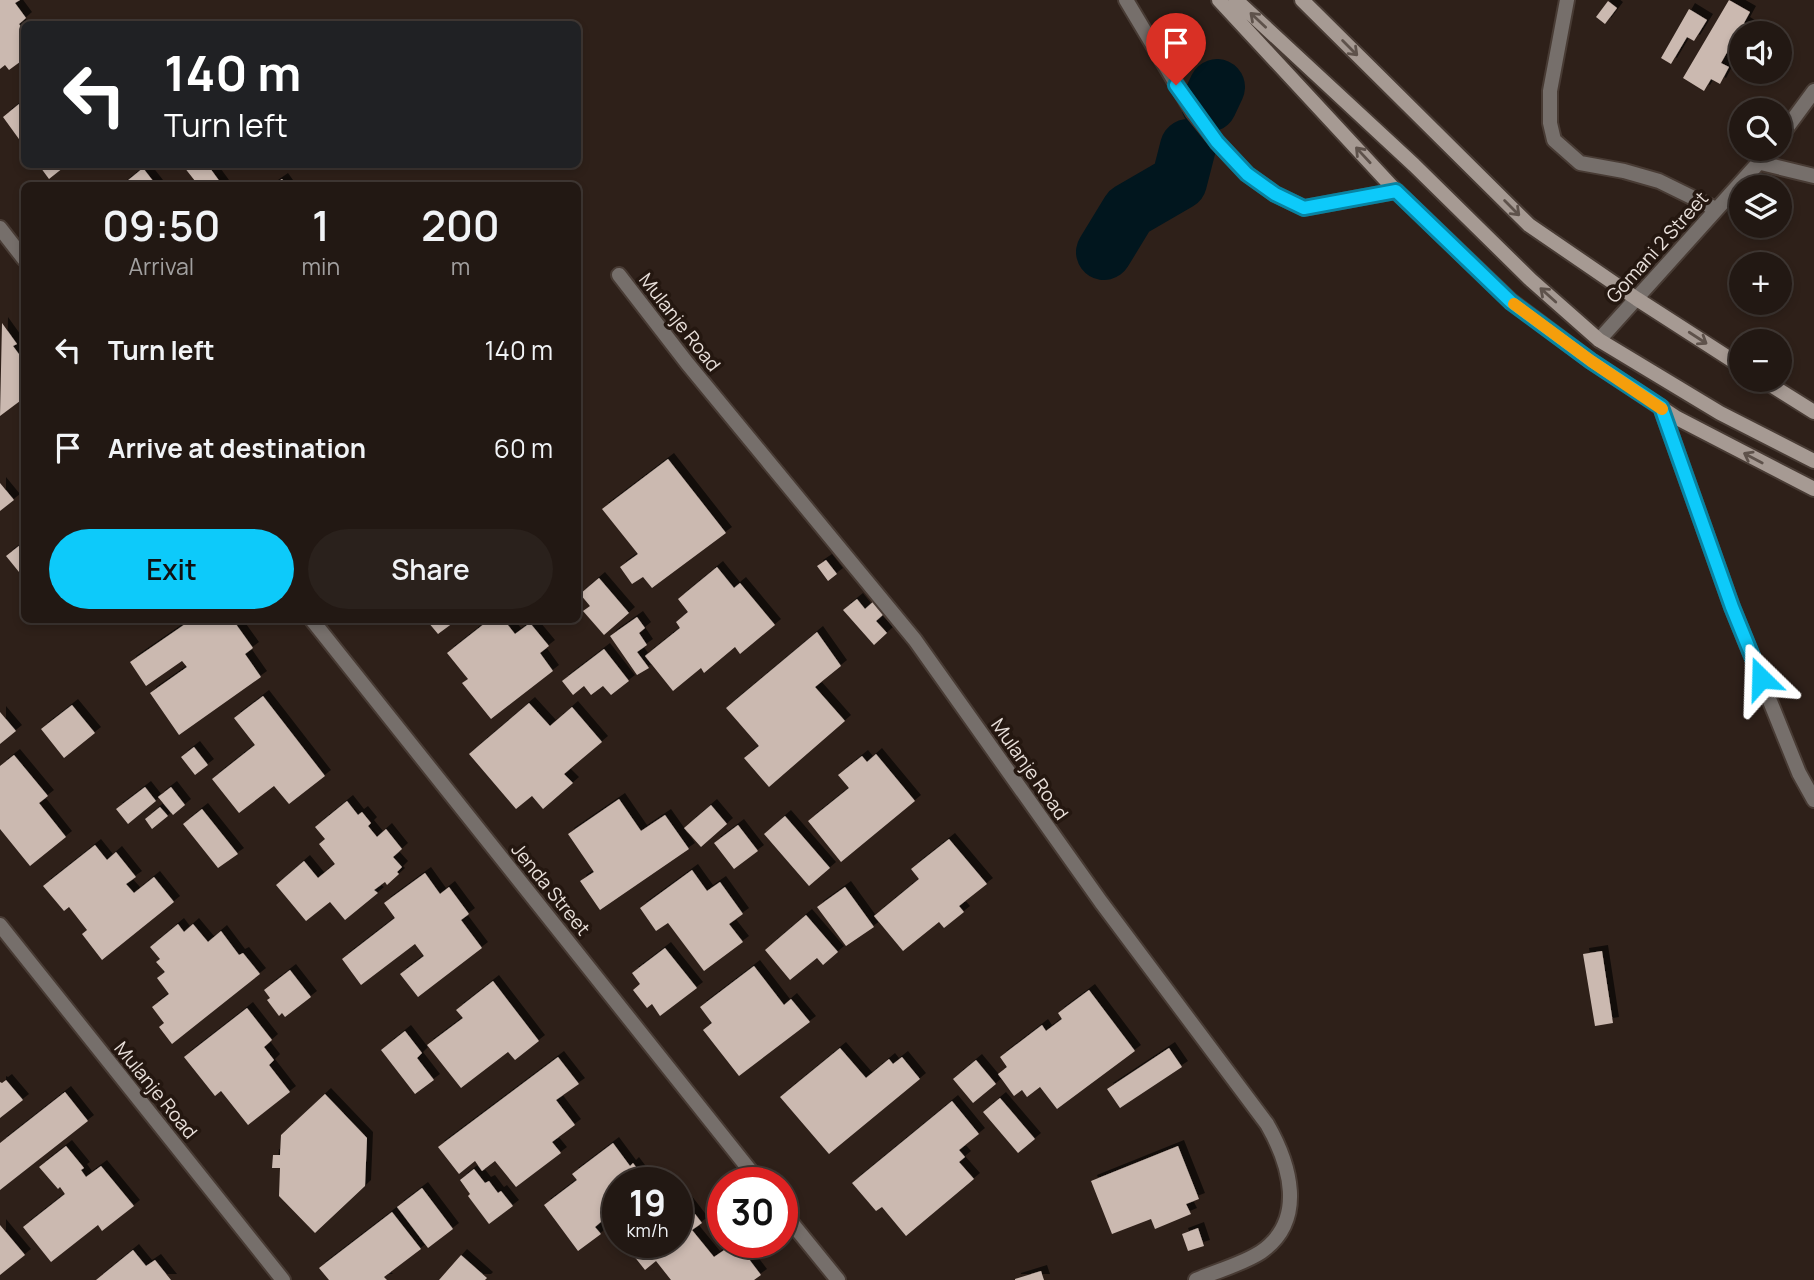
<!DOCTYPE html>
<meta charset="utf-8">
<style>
body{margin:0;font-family:Manrope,sans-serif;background:#2a211c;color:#f1f3f6;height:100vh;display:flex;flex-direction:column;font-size:26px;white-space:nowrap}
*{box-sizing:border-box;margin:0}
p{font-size:23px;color:#a2a0a0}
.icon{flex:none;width:38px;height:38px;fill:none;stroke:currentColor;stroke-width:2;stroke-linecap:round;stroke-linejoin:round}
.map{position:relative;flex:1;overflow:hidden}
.drawer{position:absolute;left:21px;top:182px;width:560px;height:441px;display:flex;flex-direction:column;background:#221813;border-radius:10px;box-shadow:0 4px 10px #0003,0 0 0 2px #3f3733}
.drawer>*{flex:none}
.hud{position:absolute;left:21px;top:21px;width:560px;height:147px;border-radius:10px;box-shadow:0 4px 10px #0003,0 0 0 2px #3f3733;background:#202124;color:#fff;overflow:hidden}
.buttons{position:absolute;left:1729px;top:21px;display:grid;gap:14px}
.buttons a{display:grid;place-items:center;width:63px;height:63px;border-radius:50%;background:#221813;box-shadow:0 4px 10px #0003,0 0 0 2px #3f3733;font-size:35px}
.speed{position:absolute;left:602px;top:1167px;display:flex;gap:14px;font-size:35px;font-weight:700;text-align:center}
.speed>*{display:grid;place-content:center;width:91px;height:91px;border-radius:50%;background:#221813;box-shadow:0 4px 10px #0003,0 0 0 2px #3f3733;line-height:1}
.speed small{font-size:18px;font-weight:400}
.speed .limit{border:10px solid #d22;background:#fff;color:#111}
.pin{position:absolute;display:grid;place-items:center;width:60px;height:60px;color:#fff;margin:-72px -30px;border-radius:50% 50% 50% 0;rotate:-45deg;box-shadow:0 0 7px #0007}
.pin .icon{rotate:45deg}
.me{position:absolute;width:77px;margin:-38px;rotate:338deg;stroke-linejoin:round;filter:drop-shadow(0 0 5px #0008)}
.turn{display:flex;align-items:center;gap:24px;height:147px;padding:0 28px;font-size:32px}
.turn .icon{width:91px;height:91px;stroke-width:2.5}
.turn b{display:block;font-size:49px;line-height:60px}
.eta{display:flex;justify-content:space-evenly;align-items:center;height:119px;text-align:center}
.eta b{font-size:42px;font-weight:600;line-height:49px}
.button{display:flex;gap:14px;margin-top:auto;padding:14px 28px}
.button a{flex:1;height:80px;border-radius:42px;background:#0dcafa;color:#111;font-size:28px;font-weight:600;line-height:80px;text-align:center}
.button a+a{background:#2a211c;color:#f1f3f6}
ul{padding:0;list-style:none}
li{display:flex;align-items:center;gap:21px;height:98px;padding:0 28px}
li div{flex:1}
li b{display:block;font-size:26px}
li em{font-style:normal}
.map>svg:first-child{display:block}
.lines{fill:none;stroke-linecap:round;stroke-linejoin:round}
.river{stroke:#01161e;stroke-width:56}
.building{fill:#cbb9b0;filter:url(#shadow)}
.lane-casing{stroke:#483b34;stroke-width:18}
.street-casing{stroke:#483b34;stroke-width:18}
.secondary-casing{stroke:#483b34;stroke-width:18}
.lane{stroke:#766f6b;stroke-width:14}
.street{stroke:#766f6b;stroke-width:14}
.secondary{stroke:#a69a93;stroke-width:14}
.oneway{stroke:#5e524b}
.route-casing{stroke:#0883a2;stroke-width:18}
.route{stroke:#0dcafa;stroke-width:12}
.slow{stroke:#f59e0b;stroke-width:12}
.labels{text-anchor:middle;stroke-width:7;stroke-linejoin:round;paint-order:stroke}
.street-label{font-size:19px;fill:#e9e0db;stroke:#241710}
</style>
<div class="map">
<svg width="1814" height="1280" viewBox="0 0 1814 1280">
<defs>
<filter id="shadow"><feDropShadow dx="6" dy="-6" stdDeviation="0" flood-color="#0009"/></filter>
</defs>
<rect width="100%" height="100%" fill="#2e2019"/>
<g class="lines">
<path class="river" d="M1209 104 1217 87
M1104 252 1129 211 1179 182 1188 147"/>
</g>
<path class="building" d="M0 0H20L15 3 26 18 19 24 24 31V59L9 70 5 65 0 69Z
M1729 0 1750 12 1744 23 1752 28 1749 33H1741V44L1734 40 1721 63 1729 67 1720 84 1711 79 1704 91 1683 78Z
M1608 1 1617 8 1605 24 1596 17Z
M1689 9 1707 20 1694 41 1687 37 1671 64 1661 58Z
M24 100V146L3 117Z
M38 164H68L49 179Z
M187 164H207L223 186H199L184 167Z
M143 168 157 186H121Z
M282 179 287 186H272Z
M2 323 17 344 13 346 24 361V398L0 416Z
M668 459 726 533 652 588 643 577 632 584 620 567 638 554 602 509Z
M0 483 14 500 0 511Z
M24 542V568L19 572 6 556Z
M826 560 837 574 828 581 817 566Z
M717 567 734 588 740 583 775 625 740 654 735 647 704 673 701 668 673 691 645 656 680 628 676 622 688 612 678 599Z
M599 578 629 613 604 635 583 611 590 606 580 594Z
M857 599 865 609 874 601 885 613 876 621 887 633 874 645 843 610Z
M637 617 645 628 639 633 647 645 637 652 649 668 637 675 610 636Z
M191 620H233L253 648 245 654 261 677 179 735 150 693 187 667 182 661 146 686 130 662Z
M431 620H457L438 634 428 622Z
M489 620H504L515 634 530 623 549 646 540 653 553 671 491 719 462 683 468 679 447 653Z
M817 632 841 666 815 687 845 721 769 787 744 758 759 746 726 708Z
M604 649 629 681 611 695 603 686 591 695 584 686 573 695 562 681Z
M263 696 325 776 289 804 274 786 239 813 212 779 255 745 234 718Z
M529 703 550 726 572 707 602 742 564 774 573 783 543 809 532 796 516 809 469 754Z
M72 705 95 733 64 758 41 729Z
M0 712 16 731 0 744Z
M194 747 208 765 195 775 181 757Z
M876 754 915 801 841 862 808 821 849 788 838 775 862 756 867 762Z
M14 755 48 796 39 803 66 837 30 866 0 829V766Z
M145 787 156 801 128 824 116 809Z
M171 787 185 805 173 815 158 797Z
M619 799 641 831 665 815 689 849 600 910 580 881 594 872 568 834Z
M347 801 358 815 362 812 371 823 368 826 377 837 386 829 402 849 393 857 402 867 397 872 399 874 387 885 385 882 374 890 378 893 345 920 330 902 306 921 276 885 304 861 318 878 335 864 319 844 325 839 315 827Z
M711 805 727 824 701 847 684 828Z
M160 807 168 816 152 829 145 819Z
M202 809 238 854 218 868 183 824Z
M785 816 830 868 809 886 764 834Z
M738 825 758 851 734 869 714 843Z
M949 839 987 884 959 906 964 912 944 928 939 922 903 951 874 916 919 879 911 869Z
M95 845 107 860 116 852 136 877 126 884 134 893 154 877 174 902 102 960 82 934 87 930 69 907 64 911 43 886Z
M692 870 707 891 720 882 743 914 729 924 743 942 704 971 668 923 656 931 640 908Z
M425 873 440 894 449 887 469 914 461 920 482 948 418 997 400 974 424 956 415 944 361 985 342 959 395 918 384 903Z
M845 887 874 927 846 946 817 907Z
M806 915 838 952 823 965 817 958 790 980 765 950Z
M178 924 184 932 193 924 208 942 221 931 239 955 243 953 260 974 172 1044 159 1027 164 1023 152 1007 169 994 157 978 165 972 156 962 160 959 150 947Z
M665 948 697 988 660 1016 652 1004 647 1008 633 990 640 984 632 973Z
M1602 951 1613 1023 1595 1026 1583 954Z
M754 966 784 1005 791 999 810 1022 739 1076 703 1030 712 1023 700 1007Z
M290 970 311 997 285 1017 282 1013 279 1016 267 1000 270 998 264 990Z
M493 981 539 1041 515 1060 508 1052 461 1088 427 1045 463 1018 456 1010Z
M1089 990 1135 1051 1057 1109 1040 1087 1027 1097 1022 1090 1014 1096 998 1074 1007 1067 1000 1057 1042 1025 1046 1031 1062 1019 1058 1013Z
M247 1008 272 1040 264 1047 274 1060 269 1065 290 1092 248 1125 221 1091 215 1096 184 1057Z
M405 1031 422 1053 417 1058 434 1080 415 1094 381 1050Z
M840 1048 866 1078 889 1059 893 1064 902 1057 920 1079 829 1154 780 1097Z
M1169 1048 1182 1067 1120 1108 1107 1089Z
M558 1057 579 1084 556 1100 575 1125 552 1142 561 1153 516 1187 495 1161 482 1171 475 1161 459 1174 438 1147Z
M976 1060 996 1084 973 1103 953 1079Z
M6 1080 23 1100 0 1118V1082L2 1083Z
M65 1092 88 1121 0 1190V1143Z
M325 1094 367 1138 365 1186 315 1233 279 1196 280 1168H272L273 1155H280L281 1135Z
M1000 1098 1035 1139 1018 1153 983 1112Z
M952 1101 979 1134 959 1150 965 1157 959 1162 974 1179 906 1236 882 1207 876 1211 852 1183Z
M613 1143 630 1166 633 1163 648 1183H618V1219L606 1228 602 1221 595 1227 601 1234 578 1251 544 1205 577 1180 572 1174Z
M66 1146 84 1168 81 1170 86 1177 101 1166 134 1206 102 1231 98 1225 51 1262 23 1227 65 1194 60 1187 58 1189 39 1167Z
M1178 1146 1199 1199 1186 1204 1191 1214 1155 1229 1151 1219 1112 1234 1091 1181Z
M474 1169 485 1183 489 1181 498 1193 501 1191 513 1206 489 1224 468 1196 470 1194 460 1180Z
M422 1188 453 1229 428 1248 397 1207Z
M685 1201 702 1223 692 1230 714 1257 736 1242 761 1275 754 1280H671L656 1261 645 1270 626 1246 630 1242H677V1208Z
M392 1212 421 1249 384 1277 387 1280H329L319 1268Z
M0 1225 25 1255 0 1275Z
M1198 1228 1204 1246 1188 1251 1182 1234Z
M133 1250 146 1266 155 1260 171 1280H96Z
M461 1255 487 1278 485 1280H439Z
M1041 1271 1044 1280H1015V1279Z"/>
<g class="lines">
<g class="lane-casing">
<path id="lane" d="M1126 0 1193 112 1217 142 1247 174 1275 194 1304 208 1396 191
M1761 163 1814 176"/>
</g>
<g class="street-casing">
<path id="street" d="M1567 0 1550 91V123L1554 140 1580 163 1624 171 1659 181 1716 209
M1780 137 1814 91
M0 228 24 259
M619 275 687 363 915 640 1101 902 1267 1124C1290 1164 1307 1220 1261 1252 1243 1264 1216 1271 1196 1280
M1599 340 1771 149
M1661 407 1732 607 1799 773 1814 800
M312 620 760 1183
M0 925 283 1280
M782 1211 838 1280"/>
</g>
<g class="secondary-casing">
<path id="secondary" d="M1219 0 1396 191 1511 301 1591 361 1677 418 1814 489
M1236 0 1414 165 1531 280 1599 340 1720 413 1814 461
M1302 0 1529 225 1637 299 1741 366
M1763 380 1814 412"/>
</g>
<use href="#lane" class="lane"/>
<use href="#street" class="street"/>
<use href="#secondary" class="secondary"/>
</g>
<defs><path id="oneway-shaft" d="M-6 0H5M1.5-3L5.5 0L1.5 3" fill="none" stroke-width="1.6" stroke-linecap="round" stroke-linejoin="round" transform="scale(1.75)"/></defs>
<g class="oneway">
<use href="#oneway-shaft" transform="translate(1258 20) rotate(-137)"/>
<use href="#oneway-shaft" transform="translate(1350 48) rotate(45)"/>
<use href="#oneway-shaft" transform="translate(1363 155) rotate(-133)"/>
<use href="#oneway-shaft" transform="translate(1512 208) rotate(45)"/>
<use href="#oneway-shaft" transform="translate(1548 295) rotate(-138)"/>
<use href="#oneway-shaft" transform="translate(1698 338) rotate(33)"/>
<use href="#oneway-shaft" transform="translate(1753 458) rotate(-152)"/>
</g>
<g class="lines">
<g class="route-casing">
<path id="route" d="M1176 85 1217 142 1247 174 1275 194 1304 208 1396 191 1511 302 1591 361 1661 407 1732 607 1761 678"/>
</g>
<use href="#route" class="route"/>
<path class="slow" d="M1514 304 1591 361 1662 409"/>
</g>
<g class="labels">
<g class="street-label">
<text transform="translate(1657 247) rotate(-48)" y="7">Gomani 2 Street</text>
<text transform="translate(680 322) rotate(52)" y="7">Mulanje Road</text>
<text transform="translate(1030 769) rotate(55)" y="7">Mulanje Road</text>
<text transform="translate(551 889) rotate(51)" y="7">Jenda Street</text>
<text transform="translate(156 1090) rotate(51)" y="7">Mulanje Road</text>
</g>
</g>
</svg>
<div class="buttons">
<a><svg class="icon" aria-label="sound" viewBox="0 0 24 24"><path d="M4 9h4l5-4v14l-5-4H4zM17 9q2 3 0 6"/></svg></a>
<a><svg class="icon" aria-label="search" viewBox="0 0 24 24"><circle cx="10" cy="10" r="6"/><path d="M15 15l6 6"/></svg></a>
<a><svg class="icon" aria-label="layers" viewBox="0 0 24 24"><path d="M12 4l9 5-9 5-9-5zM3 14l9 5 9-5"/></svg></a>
<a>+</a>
<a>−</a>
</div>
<div class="speed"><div>19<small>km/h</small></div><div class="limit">30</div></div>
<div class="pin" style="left:1176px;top:85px;background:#d93025"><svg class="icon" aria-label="arrive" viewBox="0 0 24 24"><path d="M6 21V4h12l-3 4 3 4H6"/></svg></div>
<svg class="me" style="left:1761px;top:678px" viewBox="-20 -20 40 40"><path d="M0-17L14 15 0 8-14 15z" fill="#0dcafa" stroke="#fff" stroke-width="4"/></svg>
<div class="hud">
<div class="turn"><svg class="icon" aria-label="left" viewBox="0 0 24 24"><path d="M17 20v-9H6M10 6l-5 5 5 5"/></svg><div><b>140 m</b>Turn left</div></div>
</div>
<section class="drawer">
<div class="eta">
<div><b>09:50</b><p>Arrival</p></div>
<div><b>1</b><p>min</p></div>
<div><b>200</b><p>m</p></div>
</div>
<ul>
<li><svg class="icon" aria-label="left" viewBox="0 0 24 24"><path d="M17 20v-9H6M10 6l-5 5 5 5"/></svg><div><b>Turn left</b></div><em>140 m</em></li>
<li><svg class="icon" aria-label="arrive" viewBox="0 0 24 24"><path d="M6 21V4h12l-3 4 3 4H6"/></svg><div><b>Arrive at destination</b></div><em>60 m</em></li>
</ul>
<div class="button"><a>Exit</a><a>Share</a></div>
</section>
</div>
